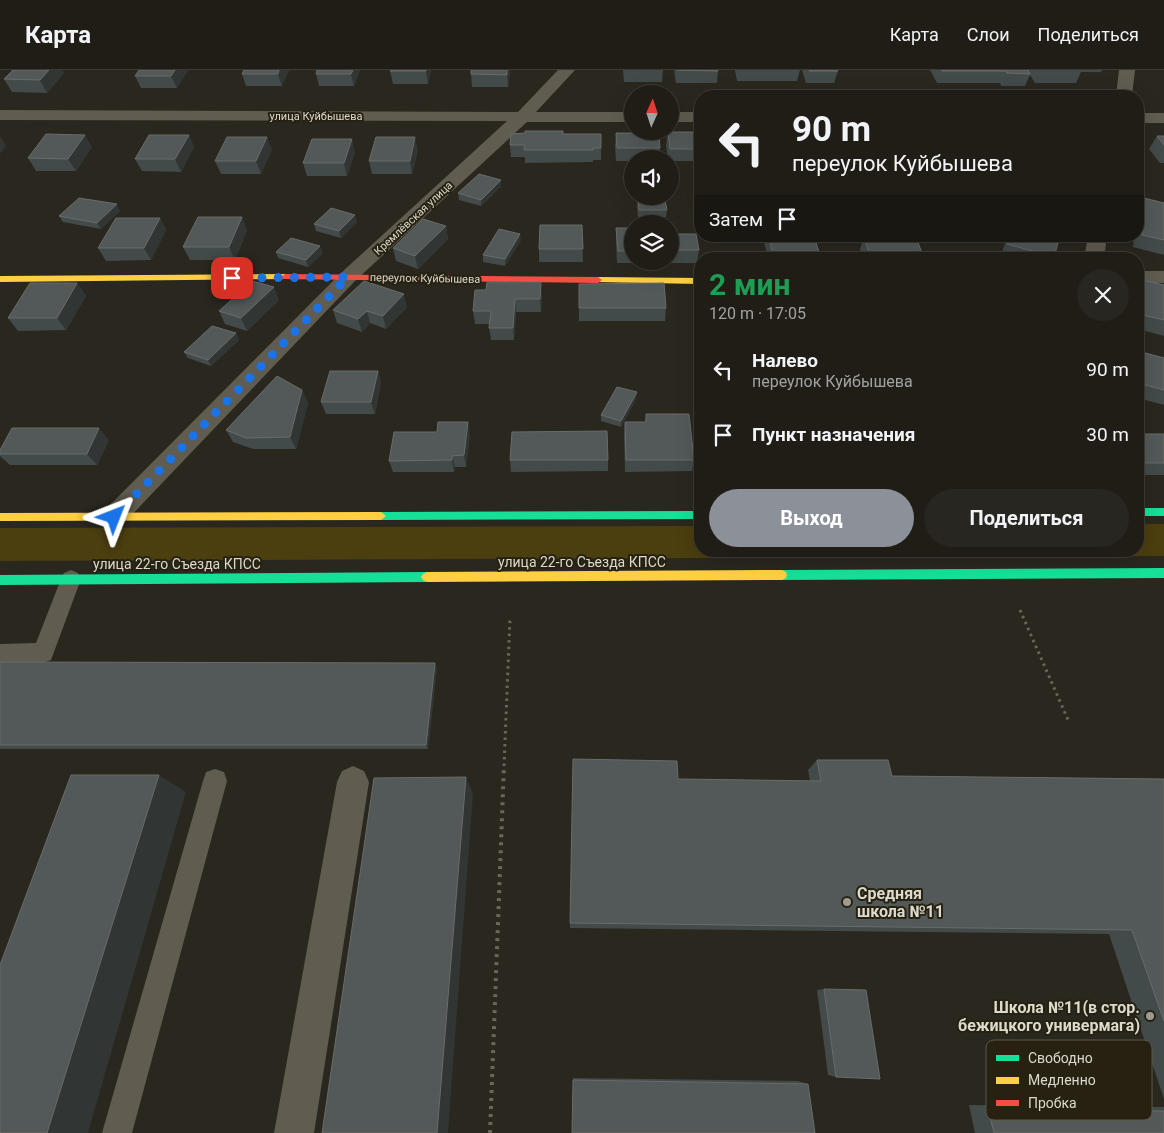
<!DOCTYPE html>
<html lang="ru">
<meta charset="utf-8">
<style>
body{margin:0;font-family:Roboto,sans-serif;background:#282620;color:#f1f3f6;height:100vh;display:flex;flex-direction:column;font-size:19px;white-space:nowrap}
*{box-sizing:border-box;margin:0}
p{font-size:16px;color:#a2a2a1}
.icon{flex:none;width:28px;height:28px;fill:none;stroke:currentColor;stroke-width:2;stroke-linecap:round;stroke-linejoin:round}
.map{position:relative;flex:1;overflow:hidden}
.drawer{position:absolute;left:694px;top:182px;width:450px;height:305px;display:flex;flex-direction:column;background:#201d17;border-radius:20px;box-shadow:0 5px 20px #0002,0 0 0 1px #3d3b36}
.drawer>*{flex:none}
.top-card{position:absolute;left:694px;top:20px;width:450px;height:152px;border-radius:20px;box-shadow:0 5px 20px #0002,0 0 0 1px #3d3b36;background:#201d17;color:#f1f3f6;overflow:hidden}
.needle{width:32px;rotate:3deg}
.buttons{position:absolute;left:624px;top:15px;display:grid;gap:10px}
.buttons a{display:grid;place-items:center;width:55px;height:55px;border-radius:50%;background:#201d17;box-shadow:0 5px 20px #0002,0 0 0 1px #3d3b36;font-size:25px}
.pin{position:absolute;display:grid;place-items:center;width:42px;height:42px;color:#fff;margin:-21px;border-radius:10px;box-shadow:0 2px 8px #0006}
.me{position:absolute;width:55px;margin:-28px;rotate:45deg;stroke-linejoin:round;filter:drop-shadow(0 0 4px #0008)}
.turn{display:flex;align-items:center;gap:18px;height:105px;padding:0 15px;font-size:22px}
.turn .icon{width:65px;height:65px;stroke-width:2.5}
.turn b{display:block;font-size:35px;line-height:42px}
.then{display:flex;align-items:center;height:48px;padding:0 15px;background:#0003;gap:10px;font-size:19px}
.round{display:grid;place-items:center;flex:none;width:52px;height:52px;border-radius:26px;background:#282620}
.summary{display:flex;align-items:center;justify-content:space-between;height:85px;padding:0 15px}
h1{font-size:30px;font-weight:700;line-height:38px;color:#1e9e55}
.cta{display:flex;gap:10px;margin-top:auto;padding:10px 15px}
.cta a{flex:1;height:58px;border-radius:30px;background:#8c9099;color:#fff;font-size:20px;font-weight:700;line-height:58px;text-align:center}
.cta a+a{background:#282620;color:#f1f3f6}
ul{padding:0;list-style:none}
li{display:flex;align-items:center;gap:15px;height:65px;padding:0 15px}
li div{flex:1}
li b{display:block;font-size:19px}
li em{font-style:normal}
header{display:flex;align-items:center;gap:30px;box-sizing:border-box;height:70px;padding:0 25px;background:#201d17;border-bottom:1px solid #3d3b36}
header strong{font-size:24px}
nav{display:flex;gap:28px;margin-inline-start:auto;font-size:18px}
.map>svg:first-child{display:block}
.green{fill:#4b3e0f}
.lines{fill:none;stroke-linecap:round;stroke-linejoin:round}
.path-far1{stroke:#69665c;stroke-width:3;stroke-dasharray:2.5 4;stroke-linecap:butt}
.path{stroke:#69665c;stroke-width:4;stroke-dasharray:3 5;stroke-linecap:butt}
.lane{fill:#605c50;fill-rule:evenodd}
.street{fill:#605c50;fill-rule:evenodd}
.fast{fill:#16e098;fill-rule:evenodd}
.slow{fill:#ffcf43;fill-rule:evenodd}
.jam{fill:#f24e42;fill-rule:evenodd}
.wall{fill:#424a4a}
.shaded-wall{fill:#313533}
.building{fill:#525958;stroke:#686d6b}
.route{stroke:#1a73e8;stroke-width:9;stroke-dasharray:0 16.2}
.poi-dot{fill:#9e9b91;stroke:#262110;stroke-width:2}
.labels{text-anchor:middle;stroke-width:4;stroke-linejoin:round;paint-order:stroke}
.far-street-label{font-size:11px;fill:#dcd9ce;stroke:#262110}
.street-label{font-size:14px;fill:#dcd9ce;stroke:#262110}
.near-poi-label{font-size:16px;font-weight:bold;fill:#dcd9ce;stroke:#262110;text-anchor:start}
.key{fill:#262110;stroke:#5d5849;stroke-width:1}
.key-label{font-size:14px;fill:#dcd9ce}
</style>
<header>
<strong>Карта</strong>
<nav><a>Карта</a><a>Слои</a><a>Поделиться</a></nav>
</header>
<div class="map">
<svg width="1164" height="1063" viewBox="0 0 1164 1063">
<rect width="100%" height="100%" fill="#2a271f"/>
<path class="green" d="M1138 454H1164V486L0 491V458L700 456V481H1138Z"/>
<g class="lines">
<path class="path-far1" d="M1020 540 1069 652
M504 696 510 548"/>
<path class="path" d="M490 1063 504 695"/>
<path class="lane" d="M71 500 78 503 81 509 51 590 43 593 0 594V574L36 573 61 509 64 503Z
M215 699 224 702 227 711 132 1063H102L203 711 206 702Z"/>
<path class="street" d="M558 0H575L536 42H632V52H527L355 211 123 454 114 457 105 454 101 447 105 440 341 203 507 51 0 50V40L518 42Z
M1119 0H1135L1132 26H1116Z
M670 42H700V52H670Z
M1138 43H1164V53H1138Z
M1088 166H1107L1104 189H1084Z
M1138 201H1164V213H1138Z
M353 696 364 701 369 712 314 1063H274L337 712 342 701Z"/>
<path class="fast" d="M1138 438H1164V446H1138Z
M700 441V449L381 450 376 446 381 442Z
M1164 498V508L782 510 778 508 777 505 778 502 782 500Z
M427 502 431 504 433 507 431 510 427 512 0 515V505Z"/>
<path class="slow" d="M285 204 289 207 288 209 0 212V206Z
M598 207 700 208V214L595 212 594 210Z
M381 442 386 446 381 450 0 451V443Z
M782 500 786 502 787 505 786 508 782 510 427 512 423 510 421 507 423 504 427 502Z"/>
<path class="jam" d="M285 204 598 207 602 210 598 213 282 209 281 207Z"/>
</g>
<path class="wall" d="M13 0H62L64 3 47 23 12 22 4 9Z
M139 0H188L177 18H141L135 6Z
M289 0 282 16H246L242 4Z
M360 0 354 16H319L316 4Z
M431 0 428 14H393L390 1Z
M510 0 508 17H472L471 4Z
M623 0H663L662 12H624Z
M674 0H718L717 13H676Z
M735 0H800L797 11H737Z
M802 0H837L838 1 834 13H806Z
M930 0H1102L1101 2H1081L1076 13H1035L1030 5 1025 16H1001L1000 13H937Z
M668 62H700V91H670V89H668L666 75Z
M616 63 660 78 659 89H632V91H616L615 76Z
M563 64 601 78V90H593V92L525 93V87H511L510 75Z
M189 65 194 77 181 102 142 101 135 89Z
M1157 66H1164V93H1160L1149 79Z
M92 77 76 101H36L28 88Z
M272 79 261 104H221L215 91Z
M418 80 412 104H372L369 91Z
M355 82 347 106H307L303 93Z
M501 116 481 136 459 130 458 123Z
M1144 128 1164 133V185L1133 177 1134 166H1138V138Z
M638 130 667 140 666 147H638L637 136Z
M120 141 101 159 63 152 59 146Z
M242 147 247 160 235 190H190L183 177Z
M160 148 166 160 151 190 106 191 98 178Z
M357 152 341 168 316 161 314 154Z
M582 155 583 192H539V179Z
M446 156 448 169 418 199 396 191 393 178Z
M616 158H632V191H670V164L699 180 697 193H617L616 171Z
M765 166H814L819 182 816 189H768L764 172Z
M864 166 922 183 919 189H862L860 179Z
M1008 166H1060L1054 187 1053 189H1006L1000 187 1006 171Z
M521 170 505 196 483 192V185Z
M276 182 323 183 308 197 278 188Z
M1138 209 1164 215V266L1138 259Z
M77 213 86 226 66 260 18 261 8 248Z
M579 214 666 238 665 251H579Z
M486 220 542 224 541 242H516L514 270H491L489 258 490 254H475L473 241Z
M279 230 247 261 225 254 219 241Z
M407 237 386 259 370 253 362 262 337 253 333 240Z
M236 263 239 270 211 296 188 288 184 282Z
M1138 281 1164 288V335L1138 328Z
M378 301 381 313 375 344H326L321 332Z
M302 320 308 333 296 379H253L233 372 226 360Z
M636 329 621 357 601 351V345Z
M646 344 694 390 692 401 625 402 624 364 625 352H645Z
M470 364 466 397H455L454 402H393L389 391Z
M1138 364H1164V405H1138Z
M109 370 97 395H10L0 386V380Z
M510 390H608V401L511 402Z
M0 592 437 597 428 679H0Z
M817 690 892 706 1164 709V1029L1109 864 570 858V853L678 709 810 711 808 700Z
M824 919 836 1007 828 1005 817 920Z
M573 1008 798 1011 808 1014 573 1010Z
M969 1035 1164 1037V1063H975Z"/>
<path class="shaded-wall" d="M49 0H62L64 3 47 23 40 10Z
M175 0H188L177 18 171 6Z
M279 0H289L282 16 278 4Z
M353 0H360L354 16 351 4Z
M426 0H431L428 14 426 1Z
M507 0H510L508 17 507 5Z
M85 65 92 77 76 101 68 89Z
M189 65 194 77 181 102 175 89Z
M0 66 6 76 0 84Z
M267 67 272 79 261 104 256 91Z
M415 67 418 80 412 104 410 91Z
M352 69 355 82 347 106 344 93Z
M501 110V116L481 136V130Z
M117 134 120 141 101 159 97 153Z
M355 145 357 152 341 168 339 161Z
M242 147 247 160 235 190 229 177Z
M160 148 166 160 151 190 144 178Z
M446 156 448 169 418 199 415 186Z
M520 164 521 170 505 196V189Z
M320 176 323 183 308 197 306 190Z
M541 212 542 224 541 242 540 229Z
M77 213 86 226 66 260 57 248Z
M274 217 279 230 247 261 241 248Z
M404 224 407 237 386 259 383 246Z
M515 229 516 242 514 270 513 258Z
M367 241 370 253 362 262 358 249Z
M236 263 239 270 211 296 208 290Z
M378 301 381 313 375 344 371 332Z
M302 320 308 333 296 379 290 367Z
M637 322 636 329 621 357V351Z
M468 352 470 364 466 397 464 385Z
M99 358 109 370 97 395 87 384Z
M452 386 455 397 454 402 452 390Z
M435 593 437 597 428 679 426 675Z
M159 705 186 722 88 1063H47Z
M466 707 473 724 448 1063H437Z"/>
<path class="building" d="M13 0H49L40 10 4 9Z
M139 0H175L171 6H135Z
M244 0H279L278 4H242Z
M317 0H353L351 4H316Z
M391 0H426V1H390Z
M471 0H507V5L471 4Z
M677 0H718V1Z
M809 0H837L838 1H809Z
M941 0H1028L1030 4 1007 3 1006 1H942Z
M525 61H563V64H601V78H593V80H524L525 75H510L511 64 525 63Z
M668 62H700V79H670Z
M616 63H659L660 78H617Z
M46 64 85 65 68 89 28 88Z
M149 65H189L175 89H135Z
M1157 66H1164V75Z
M227 67H267L256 91H215Z
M376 67H415L410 91H369Z
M312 69H352L344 93H303Z
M479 104 501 110 481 130 458 123Z
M79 128 117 134 97 153 59 146Z
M1144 128 1164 133V170L1142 165Z
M638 130H665L667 140H639Z
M331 138 355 145 339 161 314 154Z
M198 147H242L229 177H183Z
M116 148H160L144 178H98Z
M423 149 446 156 415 186 393 178Z
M540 155H582L583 179H539Z
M616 158H632V181H618Z
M499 159 520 164 505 189 483 185Z
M670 164H696L699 180H670Z
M769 166H814L819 182H772Z
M864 166 916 167 922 183H869Z
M1010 166H1060L1054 187 1007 174Z
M291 168 320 176 306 190 276 182Z
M1138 209 1164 215V250L1138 244Z
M252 211 274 217 241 248 219 241Z
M364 211 404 224 383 246 367 241 358 249 333 240Z
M487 212H541L540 229H515L513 258H489L491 241H473L475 220H486Z
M30 213H77L57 248H8Z
M664 213 666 238H579V214Z
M212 256 236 263 208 290 184 282Z
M1138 281 1164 288V320L1138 313Z
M330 301H378L371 332H321Z
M277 306 302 320 290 367 246 368 226 360Z
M617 317 637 322 621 351 601 345Z
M646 344H689L694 390H626L625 352H646Z
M438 352H468L464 385 452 386V390L389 391 394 362H437Z
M12 358H99L87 384H0V380Z
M607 361 608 390H510L512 362Z
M1138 364H1164V393H1139L1138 392Z
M0 592 435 593 426 675H0Z
M573 689 677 691 678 709 821 711 817 690H888L892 706 1164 709V951L1132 860 570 853Z
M71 705H159L47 1063H0V895Z
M466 707 437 1063H322L374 708Z
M824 919 866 920 880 1009 836 1007Z
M573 1010 808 1014 815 1063H572Z
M988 1039 1164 1041V1063H994Z"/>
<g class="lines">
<path class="route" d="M114 447 348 207 232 208"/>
</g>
<g class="poi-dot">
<circle cx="847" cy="832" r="5"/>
<circle cx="1150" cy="946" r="5"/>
</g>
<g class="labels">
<g class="far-street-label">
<text x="316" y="50">улица Куйбышева</text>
<text transform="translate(413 148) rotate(-43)" y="4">Кремлёвская улица</text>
<text transform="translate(425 208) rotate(1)" y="4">переулок Куйбышева</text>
</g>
<g class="street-label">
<text x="582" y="497">улица 22-го Съезда КПСС</text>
<text x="177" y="499">улица 22-го Съезда КПСС</text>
</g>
<g class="near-poi-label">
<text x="857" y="829">Средняя<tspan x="857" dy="18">школа №11</tspan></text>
<text x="1140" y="943" text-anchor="end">Школа №11(в стор.<tspan x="1140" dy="18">бежицкого универмага)</tspan></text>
</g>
</g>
<rect x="986" y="970" width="166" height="80" rx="8" class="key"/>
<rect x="996" y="985" width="23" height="6" fill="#16e098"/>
<rect x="996" y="1007" width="23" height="7" fill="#ffcf43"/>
<rect x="996" y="1030" width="23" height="6" fill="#f24e42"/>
<g class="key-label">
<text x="1028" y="993">Свободно</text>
<text x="1028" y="1015">Медленно</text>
<text x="1028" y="1038">Пробка</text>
</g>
</svg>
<div class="buttons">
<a><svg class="needle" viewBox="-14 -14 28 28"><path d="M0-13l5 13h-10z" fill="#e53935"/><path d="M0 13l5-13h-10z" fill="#a2a2a1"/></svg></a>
<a><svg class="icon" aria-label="sound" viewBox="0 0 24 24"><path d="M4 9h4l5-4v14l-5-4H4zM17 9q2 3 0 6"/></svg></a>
<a><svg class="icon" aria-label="layers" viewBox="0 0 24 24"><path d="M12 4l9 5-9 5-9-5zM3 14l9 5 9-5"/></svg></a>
</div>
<div class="pin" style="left:232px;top:208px;background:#d93025"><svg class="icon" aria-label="arrive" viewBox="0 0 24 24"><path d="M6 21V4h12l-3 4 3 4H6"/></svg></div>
<svg class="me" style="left:114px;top:447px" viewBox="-20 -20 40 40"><path d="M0-17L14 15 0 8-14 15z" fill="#1a73e8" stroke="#fff" stroke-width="4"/></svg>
<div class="top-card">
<div class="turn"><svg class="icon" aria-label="left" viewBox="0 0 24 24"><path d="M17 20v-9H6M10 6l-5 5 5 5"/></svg><div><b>90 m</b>переулок Куйбышева</div></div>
<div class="then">Затем<svg class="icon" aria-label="arrive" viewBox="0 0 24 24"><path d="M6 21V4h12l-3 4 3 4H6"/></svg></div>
</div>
<section class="drawer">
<div class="summary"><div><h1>2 мин</h1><p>120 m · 17:05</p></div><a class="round"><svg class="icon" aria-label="close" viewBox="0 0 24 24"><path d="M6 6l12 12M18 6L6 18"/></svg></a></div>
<ul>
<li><svg class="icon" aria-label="left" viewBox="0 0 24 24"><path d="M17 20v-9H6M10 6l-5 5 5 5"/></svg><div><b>Налево</b><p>переулок Куйбышева</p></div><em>90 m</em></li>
<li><svg class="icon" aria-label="arrive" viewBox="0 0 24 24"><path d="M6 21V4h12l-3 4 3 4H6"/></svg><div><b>Пункт назначения</b></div><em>30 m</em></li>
</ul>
<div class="cta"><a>Выход</a><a>Поделиться</a></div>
</section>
</div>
